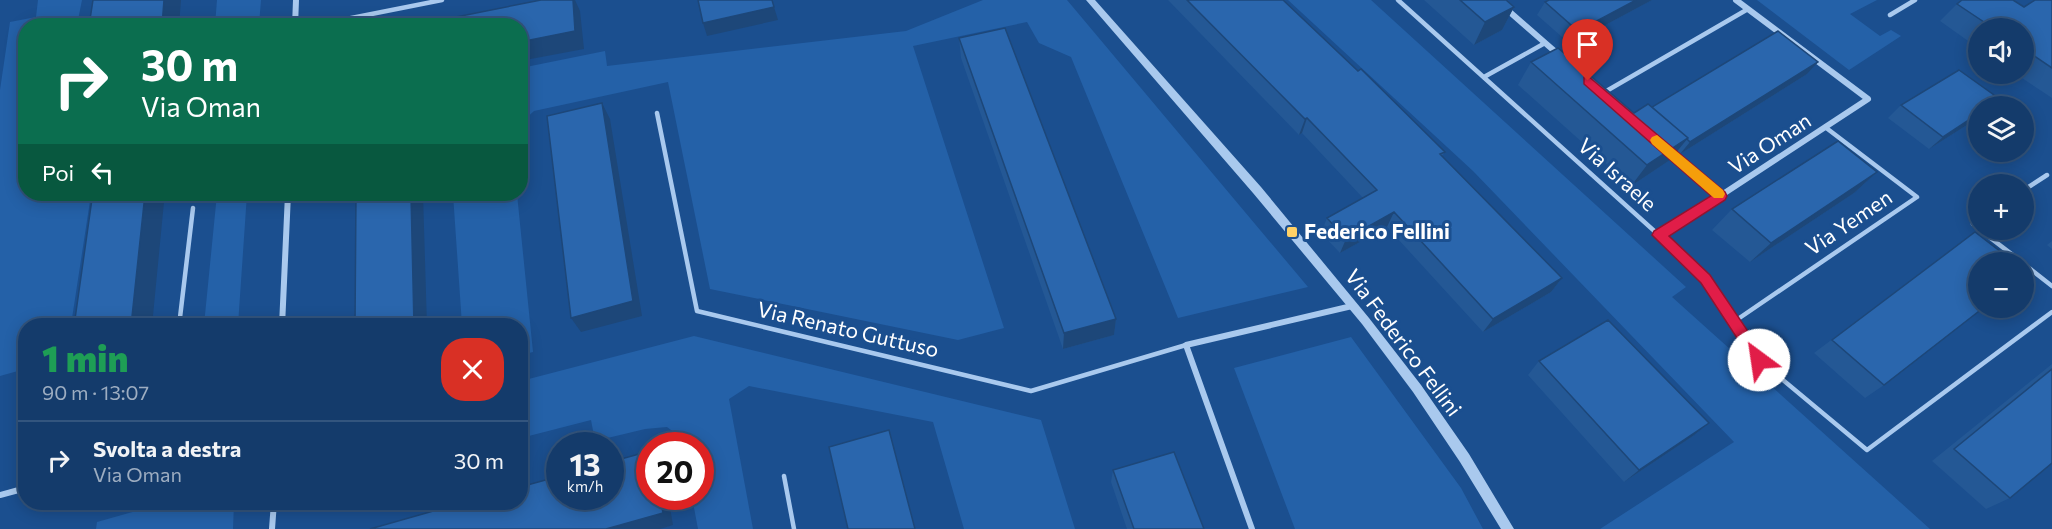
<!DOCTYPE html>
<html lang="it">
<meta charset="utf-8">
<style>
body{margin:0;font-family:Commissioner,sans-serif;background:#1d4271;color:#f1f3f6;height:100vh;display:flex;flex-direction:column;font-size:22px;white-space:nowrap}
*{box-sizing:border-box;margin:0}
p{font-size:20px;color:#9dadc1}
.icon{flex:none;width:33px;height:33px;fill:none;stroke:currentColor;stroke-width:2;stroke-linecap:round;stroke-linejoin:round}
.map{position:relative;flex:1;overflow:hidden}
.sheet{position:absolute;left:18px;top:318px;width:510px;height:192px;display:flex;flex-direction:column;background:#143b6b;border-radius:24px;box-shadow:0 3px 15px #0003,0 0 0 2px #33557e}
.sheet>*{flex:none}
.guide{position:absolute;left:18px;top:18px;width:510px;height:183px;border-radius:24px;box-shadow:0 3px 15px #0003,0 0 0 2px #33557e;background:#0b6e4f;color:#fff;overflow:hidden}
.fabs{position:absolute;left:1968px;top:18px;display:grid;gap:12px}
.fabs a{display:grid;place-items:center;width:66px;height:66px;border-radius:50%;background:#143b6b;box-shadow:0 3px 15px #0003,0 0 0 2px #33557e;font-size:30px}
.speed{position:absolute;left:546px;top:432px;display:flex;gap:12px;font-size:30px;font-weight:700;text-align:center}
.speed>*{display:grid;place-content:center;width:78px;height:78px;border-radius:50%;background:#143b6b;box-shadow:0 3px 15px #0003,0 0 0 2px #33557e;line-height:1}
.speed small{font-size:15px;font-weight:400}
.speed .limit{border:9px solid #d22;background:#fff;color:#111}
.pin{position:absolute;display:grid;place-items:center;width:51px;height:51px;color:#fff;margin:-62px -26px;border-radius:50% 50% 50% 0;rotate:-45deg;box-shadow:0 0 6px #0007}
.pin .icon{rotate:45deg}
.me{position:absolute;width:66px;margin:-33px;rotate:329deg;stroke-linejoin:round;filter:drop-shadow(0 0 4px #0008)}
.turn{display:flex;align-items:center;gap:21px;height:126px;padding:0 24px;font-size:27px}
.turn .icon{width:78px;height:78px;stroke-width:2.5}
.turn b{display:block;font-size:42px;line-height:51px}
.then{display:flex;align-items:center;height:57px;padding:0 24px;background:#0003;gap:12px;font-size:22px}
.round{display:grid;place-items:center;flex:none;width:63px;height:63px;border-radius:24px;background:#1d4271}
.overview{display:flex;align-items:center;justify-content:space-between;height:102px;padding:0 24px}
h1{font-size:36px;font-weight:800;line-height:45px;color:#1e9e55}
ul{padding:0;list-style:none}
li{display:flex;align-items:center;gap:18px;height:78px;padding:0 24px;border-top:2px solid #33557e}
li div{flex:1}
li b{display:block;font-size:22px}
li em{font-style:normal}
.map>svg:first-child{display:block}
.green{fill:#2461a8}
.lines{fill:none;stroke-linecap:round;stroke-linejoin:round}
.service{stroke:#a9c9ee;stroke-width:4.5}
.minor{stroke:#a9c9ee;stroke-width:6}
.tertiary{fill:#a9c9ee;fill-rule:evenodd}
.wall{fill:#245895}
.shaded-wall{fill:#1d4779}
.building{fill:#2a66ad;stroke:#1d4779;stroke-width:1.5}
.route{fill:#e11d48;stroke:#92132f;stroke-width:1.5}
.slow{fill:#f59e0b}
.poi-dot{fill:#ffd166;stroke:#1b4f8f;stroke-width:2}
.labels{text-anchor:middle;stroke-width:6;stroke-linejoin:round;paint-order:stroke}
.street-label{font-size:21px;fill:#fff;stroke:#1b4f8f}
.poi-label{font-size:21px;font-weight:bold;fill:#fff;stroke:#1b4f8f;text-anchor:start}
</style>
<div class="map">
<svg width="2052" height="529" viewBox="0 0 2052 529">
<rect width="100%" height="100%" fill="#1b4f8f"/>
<path class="green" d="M38 0H82L77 25 26 26V194H120L90 201 71 325 26 326 25 369 0 376V90L10 22 36 17Z
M217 0H261L259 25H215Z
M983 0H1067L1308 287 1178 318 1071 57 1039 43 1027 22 913 46 1004 328 958 340 710 289 668 82 534 111 521 123V68L605 51 607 66 906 31Z
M1288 0H1371L1686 287 1672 297 1930 529H1600L1734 442 1473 171Z
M1757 0H1877L1850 14 1880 36 1891 30 1901 36 1849 70Z
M217 194H247L238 325H204Z
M453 194H517L533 352 521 355 520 326 462 325Z
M694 336 1041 420 1075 529H964L933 422 749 386 729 399 753 529H698L692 497 700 496V446L684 445 683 439 667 427 645 429 595 441 591 420 521 438V381Z
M1351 337 1461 488 1483 529H1295L1234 368Z
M168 502 234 503 233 529H96L97 522Z"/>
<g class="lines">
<path class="service" d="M1398 0 1692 265 1717 295 1759 360 1867 450 2052 312
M1890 15 1915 0
M311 26 442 0
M1484 77 1545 43
M1603 93 1748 9
M657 113 697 311 1031 391 1186 345
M2024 190 2047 175
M1978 221 1973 224 1978 228
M1980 230 2022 262
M1659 235 1720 196
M2024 264 2052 286
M1735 321 1917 197 1825 127
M179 326 193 208
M784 476 794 529"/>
<path class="minor" d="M1496 0 1559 55
M295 26 296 0
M1668 150 1720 196 1868 99 1736 0
M282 326 288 194
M0 495 26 488
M272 529 274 502
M1252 529 1186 345 1352 306"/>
<path class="tertiary" d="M1086 0H1095L1261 187 1369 318 1421 385 1469 454 1514 529H1501L1460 462 1413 392 1362 324 1253 193Z"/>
</g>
<path class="wall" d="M1168 0H1283L1358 71 1445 152 1442 156 1562 278 1551 292 1483 332 1387 227 1340 253 1321 233 1327 218 1363 198 1302 133 1299 135Z
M1424 0H1506L1514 7 1502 30 1474 45Z
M1652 0 1570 44 1537 15 1545 2Z
M2052 0V98L2016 74H2024V28H1978V48L1940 21 1957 4 2024 7Z
M959 38 1116 319 1114 335 1063 349 961 58Z
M1531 62 1634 113 1818 62 1807 74 1680 154 1677 151 1670 160 1631 186 1518 85Z
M1901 105 1978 106V118L1929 149 1888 118Z
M1877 172 1854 193 1750 262 1712 230 1732 209Z
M1975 232 1884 385 1865 398 1814 353Z
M2052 241V249L2047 245Z
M1539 361 1709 423 1693 436 1624 482 1528 375Z
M2052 364V463L2010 498 1986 509 1932 461Z
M1113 470 1204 529H1127L1111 482Z"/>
<path class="shaded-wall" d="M164 0H181L179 26H162Z
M573 0H575L580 11 584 49 520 61V42Z
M1636 0H1652L1570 44 1578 31Z
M774 7 778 20 707 36 703 23Z
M1514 7 1502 30 1474 45 1485 22Z
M1818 62 1807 74 1680 154 1690 142Z
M602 103 610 119 642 316 581 332 571 318Z
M1978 114V118L1929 149 1943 137Z
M1307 118 1302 133 1299 135 1305 119Z
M1688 138 1670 160 1631 186 1647 165Z
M1877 172 1854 193 1750 262 1771 243Z
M145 194H155L164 202 152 326H131Z
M411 194H423L427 326H414Z
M1394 212 1387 227 1340 253 1346 239Z
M1562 278 1551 292 1483 332 1493 319Z
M1116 319 1114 335 1063 349 1064 333Z
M1709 423 1693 436 1624 482 1639 470Z
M660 496H668L673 525 660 529H606Z"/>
<path class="building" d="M93 0H164L162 26H116V24L107 26H89Z
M541 0H573L575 31 520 42V26H411Z
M698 0H772L774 7 703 23Z
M1187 0H1283L1358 71 1361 69 1445 152 1440 154 1562 278 1493 319 1394 212 1346 239 1327 218 1377 190 1307 118 1305 119Z
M1460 0H1506L1514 7 1485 22Z
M1549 0H1636L1578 31 1545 2Z
M1962 0H2013L2024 7 2035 0H2052V68L2024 49V28H1993L1957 4Z
M1005 28 1116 319 1064 333 959 38Z
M1778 31 1818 62 1690 142 1687 139 1688 138 1652 107Z
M1558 48 1634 113 1648 104 1688 138 1647 165 1531 62Z
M1959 70 2001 100 1991 106H1978V114L1943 137 1901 105Z
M602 103 633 301 571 318 547 116Z
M1838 141 1877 172 1771 243 1732 209Z
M115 194H145L131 326H74L92 199Z
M356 194H411L414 326H355Z
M1975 232 2014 262H1978V308H1983L1884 385 1832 340Z
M2024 270 2028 273 2024 276Z
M1608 320 1709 423 1639 470 1539 361Z
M2052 369V463L2010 498 1954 449Z
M889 430 915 529H848L829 447Z
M650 451V496H660L663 513 606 529H370L465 502H520V487L560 476V496H610V462Z
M1174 452 1204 529H1134L1113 470Z"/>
<path class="route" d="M1588 76 1725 192 1727 196 1725 200 1669 236 1710 275 1764 355 1766 360 1764 364 1759 366 1754 364 1701 283 1652 235 1654 231 1711 196 1584 84V77Z"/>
<path class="slow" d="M1657 135 1723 190 1725 194 1723 198H1714L1652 144 1650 140 1652 137Z"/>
<rect class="poi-dot" x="1286" y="226" width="12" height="12" rx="3"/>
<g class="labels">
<g class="street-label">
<text transform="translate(1770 144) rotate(-33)" y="7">Via Oman</text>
<text transform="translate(1617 175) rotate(42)" y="7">Via Israele</text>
<text transform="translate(1849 223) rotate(-34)" y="7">Via Yemen</text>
<text transform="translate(848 330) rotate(13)" y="7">Via Renato Guttuso</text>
<text transform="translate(1403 343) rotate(53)" y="7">Via Federico Fellini</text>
</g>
<g class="poi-label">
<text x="1304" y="239">Federico Fellini</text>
</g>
</g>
</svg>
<div class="fabs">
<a><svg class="icon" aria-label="sound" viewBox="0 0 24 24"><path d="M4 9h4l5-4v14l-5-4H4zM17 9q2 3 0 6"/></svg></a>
<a><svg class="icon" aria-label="layers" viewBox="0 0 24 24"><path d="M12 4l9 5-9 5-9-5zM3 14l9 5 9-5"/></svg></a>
<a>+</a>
<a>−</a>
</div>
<div class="speed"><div>13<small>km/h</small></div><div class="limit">20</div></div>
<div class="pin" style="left:1588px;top:81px;background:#d93025"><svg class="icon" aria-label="arrive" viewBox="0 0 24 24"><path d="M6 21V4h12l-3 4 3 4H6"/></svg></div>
<svg class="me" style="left:1759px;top:360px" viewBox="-20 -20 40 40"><circle r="19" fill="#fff"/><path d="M0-13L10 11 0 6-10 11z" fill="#e11d48"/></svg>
<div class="guide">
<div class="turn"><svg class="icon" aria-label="right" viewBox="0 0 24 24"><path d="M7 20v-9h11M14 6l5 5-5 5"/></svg><div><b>30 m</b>Via Oman</div></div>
<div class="then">Poi<svg class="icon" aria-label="left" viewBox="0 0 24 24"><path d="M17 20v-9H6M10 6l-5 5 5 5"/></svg></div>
</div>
<section class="sheet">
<div class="overview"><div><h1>1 min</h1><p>90 m · 13:07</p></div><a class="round" style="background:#d93025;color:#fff"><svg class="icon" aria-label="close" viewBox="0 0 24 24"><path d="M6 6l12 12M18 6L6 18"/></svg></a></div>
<ul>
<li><svg class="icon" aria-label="right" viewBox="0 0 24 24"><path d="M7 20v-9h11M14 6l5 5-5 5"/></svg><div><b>Svolta a destra</b><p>Via Oman</p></div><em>30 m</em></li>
</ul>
</section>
</div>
